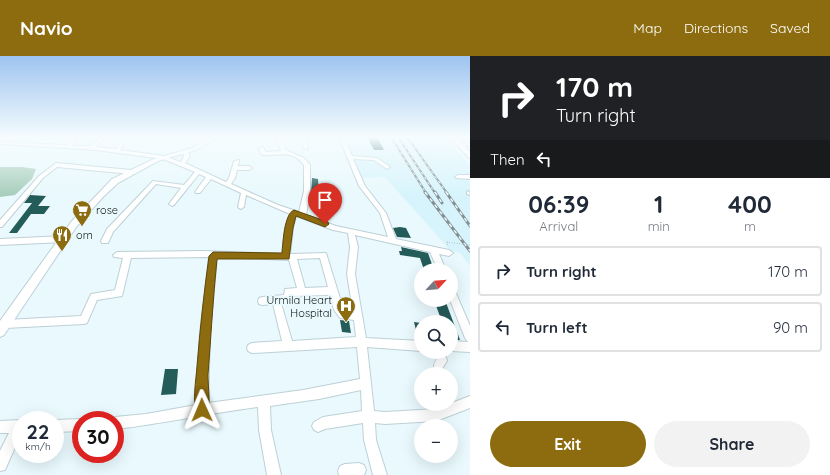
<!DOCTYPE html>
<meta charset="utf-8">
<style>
body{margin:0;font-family:Quicksand,sans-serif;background:#f2f2f3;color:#1f2937;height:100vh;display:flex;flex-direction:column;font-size:15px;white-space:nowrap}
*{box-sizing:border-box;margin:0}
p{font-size:13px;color:#747a83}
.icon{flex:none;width:22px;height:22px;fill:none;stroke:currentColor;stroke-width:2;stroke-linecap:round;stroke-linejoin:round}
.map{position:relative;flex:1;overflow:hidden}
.side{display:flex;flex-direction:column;background:#fff;width:360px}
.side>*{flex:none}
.top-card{background:#202124;color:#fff;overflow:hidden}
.needle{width:26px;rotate:64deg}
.tools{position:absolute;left:414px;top:207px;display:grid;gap:8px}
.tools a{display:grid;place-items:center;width:44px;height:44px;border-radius:50%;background:#fff;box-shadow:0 4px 16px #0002;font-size:20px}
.speed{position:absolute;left:12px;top:355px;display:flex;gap:8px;font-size:20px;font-weight:700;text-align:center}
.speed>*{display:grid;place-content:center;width:52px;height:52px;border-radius:50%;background:#fff;box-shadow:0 4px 16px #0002;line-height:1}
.speed small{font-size:10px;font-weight:400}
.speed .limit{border:6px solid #d22;background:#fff;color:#111}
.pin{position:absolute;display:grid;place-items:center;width:34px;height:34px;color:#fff;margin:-41px -17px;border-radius:50% 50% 50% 0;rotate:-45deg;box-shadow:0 0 4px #0007}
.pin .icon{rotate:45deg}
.me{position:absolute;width:44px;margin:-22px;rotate:359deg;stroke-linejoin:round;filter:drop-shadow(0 0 3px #0008)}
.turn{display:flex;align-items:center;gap:14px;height:84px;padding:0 20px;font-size:18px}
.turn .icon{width:52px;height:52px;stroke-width:2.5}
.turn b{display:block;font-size:28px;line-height:34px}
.then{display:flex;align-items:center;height:38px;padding:0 20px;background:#0003;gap:8px;font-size:15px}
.eta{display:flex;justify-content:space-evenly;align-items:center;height:68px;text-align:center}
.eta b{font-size:24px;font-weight:700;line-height:28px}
.button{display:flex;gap:8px;margin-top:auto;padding:8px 20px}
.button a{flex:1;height:46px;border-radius:24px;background:#8d6c0f;color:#fff;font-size:16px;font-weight:700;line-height:46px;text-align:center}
.button a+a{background:#f2f2f3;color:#1f2937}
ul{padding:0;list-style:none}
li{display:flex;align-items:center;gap:12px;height:50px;margin:0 8px 6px;padding:0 12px;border:2px solid #e0e1e3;border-radius:4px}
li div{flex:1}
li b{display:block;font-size:15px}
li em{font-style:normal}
header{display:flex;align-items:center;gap:24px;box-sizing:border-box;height:56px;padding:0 20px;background:#8d6c0f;color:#fff}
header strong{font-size:19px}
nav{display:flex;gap:22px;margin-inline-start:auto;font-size:14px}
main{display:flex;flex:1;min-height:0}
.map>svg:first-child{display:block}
.built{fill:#d7f4fc}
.green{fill:#a7cdbb}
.building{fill:#245c59}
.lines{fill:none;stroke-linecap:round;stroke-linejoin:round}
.minor-casing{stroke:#bdd0d6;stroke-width:2}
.major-casing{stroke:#bdd0d6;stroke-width:2}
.path{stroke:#899598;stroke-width:1;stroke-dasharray:0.5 2;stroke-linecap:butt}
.minor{fill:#fff;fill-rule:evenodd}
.major{fill:#fff;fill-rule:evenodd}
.rail-far1-casing{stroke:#838f92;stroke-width:2}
.rail-casing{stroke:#838f92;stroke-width:3}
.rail-far1{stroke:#e9f9fd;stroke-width:1;stroke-dasharray:3;stroke-linecap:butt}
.rail{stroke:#e9f9fd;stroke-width:1.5;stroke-dasharray:4;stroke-linecap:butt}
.path-bridge{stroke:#899598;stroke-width:1;stroke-dasharray:0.5 2;stroke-linecap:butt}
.route{fill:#8d6c0f;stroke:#5c460a}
.labels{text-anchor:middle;stroke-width:4;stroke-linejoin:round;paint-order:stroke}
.poi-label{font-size:11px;fill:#111819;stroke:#e9f9fd;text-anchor:start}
</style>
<header>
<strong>Navio</strong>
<nav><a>Map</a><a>Directions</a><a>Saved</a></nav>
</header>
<main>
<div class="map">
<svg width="470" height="419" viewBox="0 0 470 419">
<rect width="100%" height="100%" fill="#e9f9fd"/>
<path class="built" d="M344 81H446L470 109V210L460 197 451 195 385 121 361 122Z"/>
<path class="green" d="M22 111 36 113 32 123 15 139 0 141V111Z"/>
<path class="building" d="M367 81H377L384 94H374Z
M312 122 318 123 319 138 311 137Z
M30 139 46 140 38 150H50L44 158H31L17 177H9L32 147H24Z
M400 171 406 172 411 182 397 181 393 172Z
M401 191 428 197 434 214H424L420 202 400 199 399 195H402Z
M434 244H445L460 284H451V266H442Z
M340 264 349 265 351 277 342 276Z
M414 266 421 267V279L417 278Z
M165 313H178L176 338 161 339Z"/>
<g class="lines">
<g class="minor-casing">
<path id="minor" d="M73 81H78L72 90H91L101 81H106L96 91 116 93 124 81H129L120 94 164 100 181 106 184 100 183 96 188 95 190 100 185 107 226 126 229 122 234 105 239 104 238 110H249L252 112 249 114H237L235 122 231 128 278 149 299 156 304 135V109C290 92 279 101 262 99L258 92 263 91 266 96 281 95 275 81H280L286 94 304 102 310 109V135L306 159 336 170 388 181 380 157 359 130 339 81H344L352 100 377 102 389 110 390 111 387 113 374 104 353 103 365 130 386 157 396 183 449 194 453 197 449 200 439 198 446 214H438L430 196 355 179 358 191 355 218 366 282 421 285V295L367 291 374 355 385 356 436 353 470 340V352L436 365 385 368 375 367 376 384 387 419H373L364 384 363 367 325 373 318 376 314 374 312 370 314 366 323 361 362 355 361 334 319 343 270 350 271 374 281 419H267L259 374 258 351C210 357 163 368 115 373V364H110L115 361 146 358 196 349 200 277 209 201 131 202 122 240 97 244 87 267 84 268 5 272 2 271 0 268 2 265 5 264 81 260 91 238 115 234 123 202 114 201 113 199 117 196 203 195 282 198 285 172 290 158 246 139 244 151 241 153 239 152 238 151 241 137 211 123 200 137H196L195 136 206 121 199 118 174 149 172 150 169 148 181 132 156 128 113 176 108 187H102L101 185 107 173 153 125 184 129 195 116 163 103 96 94 0 88V86L67 89ZM296 160 333 174 348 177 350 191 347 218 353 255H345L343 252 326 197 290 198 293 172ZM217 201 289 204 297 232 285 233 284 239 262 241 259 242 258 245 259 248 262 249 273 248 282 285 252 287 248 289 247 292 248 295 252 297 357 291 360 323 303 334 208 347 210 277ZM320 202 328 231 305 232 297 203ZM330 239 334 254 340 262 354 264 356 281 292 285 281 247 292 245 293 240Z
M302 81H306L308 93 303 92Z
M470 87V89L459 90 457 89 459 88Z
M56 107 131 114 134 116 131 118 57 111 43 122 2 171H0V164L39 120Z
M458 119H470V123L456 122 455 121Z
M469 135 470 139 467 138V136Z
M64 180 68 183 64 186 0 189V183Z
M451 231 454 232 455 235 470 270V296L451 295V285L468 286 465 282 450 244Z
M442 300 446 301 447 305 443 311 444 318H434C433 310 434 303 442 300Z
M81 363 83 364H81V375L55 376V364Z
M21 364V378L5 414 0 415V395L9 377H0V365Z
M359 407 364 409 366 414 364 419H339L338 415 340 410 345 408Z"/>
</g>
<g class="major-casing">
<path id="major" d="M211 81H219L196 94 158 105 118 127 103 141 77 170 4 279 0 281V265L71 166 112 123 154 103 192 92Z
M450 81H457L470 96V102L468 101Z"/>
</g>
<path class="path" d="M404 81 405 83
M420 81 422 84
M447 186 448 191"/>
<use href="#minor" class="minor"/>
<use href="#major" class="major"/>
<g class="rail-far1-casing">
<path id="rail-far1" d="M391 81 426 137
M398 81 435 137
M407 81 447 137"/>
</g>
<g class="rail-casing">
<path id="rail" d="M425 136 470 195
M435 136 442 147
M446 136 470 170"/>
</g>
<use href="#rail-far1" class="rail-far1"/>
<use href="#rail" class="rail"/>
<path class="path-bridge" d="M405 83 431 84
M447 186 470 189"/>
</g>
<linearGradient id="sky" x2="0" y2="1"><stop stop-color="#9ec4f0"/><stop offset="0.58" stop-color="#f5fcfe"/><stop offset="1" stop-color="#f5fcfe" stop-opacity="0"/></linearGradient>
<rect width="470" height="140" fill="url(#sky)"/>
<path class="route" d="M294 154 328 166 329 168 325 171 296 160 293 172 289 203H217C213 242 211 280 208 319 208 332 211 348 207 359L202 361 197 359C192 345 196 325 197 310 200 273 204 236 209 200L213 196 282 197C283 187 284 158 294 154Z"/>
<defs>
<g id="supermarket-pin" transform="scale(1)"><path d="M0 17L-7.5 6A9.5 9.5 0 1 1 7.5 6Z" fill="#8d6c0f" stroke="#e9f9fd"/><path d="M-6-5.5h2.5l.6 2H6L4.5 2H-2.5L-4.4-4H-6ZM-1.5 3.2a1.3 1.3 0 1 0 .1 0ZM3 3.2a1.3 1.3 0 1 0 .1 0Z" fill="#fff"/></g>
<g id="restaurant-pin" transform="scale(1)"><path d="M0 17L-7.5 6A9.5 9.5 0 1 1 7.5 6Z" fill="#8d6c0f" stroke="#e9f9fd"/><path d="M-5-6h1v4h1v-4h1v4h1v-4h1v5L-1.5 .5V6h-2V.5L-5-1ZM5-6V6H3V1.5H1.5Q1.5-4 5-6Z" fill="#fff"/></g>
<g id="hospital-pin" transform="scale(1)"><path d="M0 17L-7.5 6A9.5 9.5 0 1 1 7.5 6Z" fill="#8d6c0f" stroke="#e9f9fd"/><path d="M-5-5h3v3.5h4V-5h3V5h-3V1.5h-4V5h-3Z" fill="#fff"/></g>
</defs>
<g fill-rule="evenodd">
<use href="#supermarket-pin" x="82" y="154"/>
<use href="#restaurant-pin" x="62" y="179"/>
<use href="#hospital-pin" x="346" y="250"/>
</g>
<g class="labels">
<g class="poi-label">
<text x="96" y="158">rose</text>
<text x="76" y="183">om</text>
<text x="332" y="248" text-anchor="end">Urmila Heart<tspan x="332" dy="13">Hospital</tspan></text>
</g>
</g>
</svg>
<div class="tools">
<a><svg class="needle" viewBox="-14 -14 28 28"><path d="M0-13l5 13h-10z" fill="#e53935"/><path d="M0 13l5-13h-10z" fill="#747a83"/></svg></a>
<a><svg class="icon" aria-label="search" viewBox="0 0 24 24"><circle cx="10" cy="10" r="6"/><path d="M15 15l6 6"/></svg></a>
<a>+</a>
<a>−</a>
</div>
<div class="speed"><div>22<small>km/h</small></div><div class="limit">30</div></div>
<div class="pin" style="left:325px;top:168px;background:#d93025"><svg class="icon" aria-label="arrive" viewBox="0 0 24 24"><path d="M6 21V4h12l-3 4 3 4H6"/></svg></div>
<svg class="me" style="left:202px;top:354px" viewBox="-20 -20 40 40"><path d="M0-17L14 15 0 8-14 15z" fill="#8d6c0f" stroke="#fff" stroke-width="4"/></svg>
</div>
<section class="side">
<div class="top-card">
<div class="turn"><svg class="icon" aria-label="right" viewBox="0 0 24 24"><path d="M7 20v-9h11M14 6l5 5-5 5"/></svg><div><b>170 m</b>Turn right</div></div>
<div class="then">Then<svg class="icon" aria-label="left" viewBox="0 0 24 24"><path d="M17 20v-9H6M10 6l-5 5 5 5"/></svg></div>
</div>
<div class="eta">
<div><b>06:39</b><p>Arrival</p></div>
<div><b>1</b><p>min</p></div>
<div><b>400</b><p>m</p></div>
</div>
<ul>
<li><svg class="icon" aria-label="right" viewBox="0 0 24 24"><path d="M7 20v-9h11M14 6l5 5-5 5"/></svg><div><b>Turn right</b></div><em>170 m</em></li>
<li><svg class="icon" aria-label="left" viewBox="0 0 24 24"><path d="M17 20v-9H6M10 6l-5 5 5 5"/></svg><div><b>Turn left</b></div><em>90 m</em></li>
</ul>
<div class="button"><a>Exit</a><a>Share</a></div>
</section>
</main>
